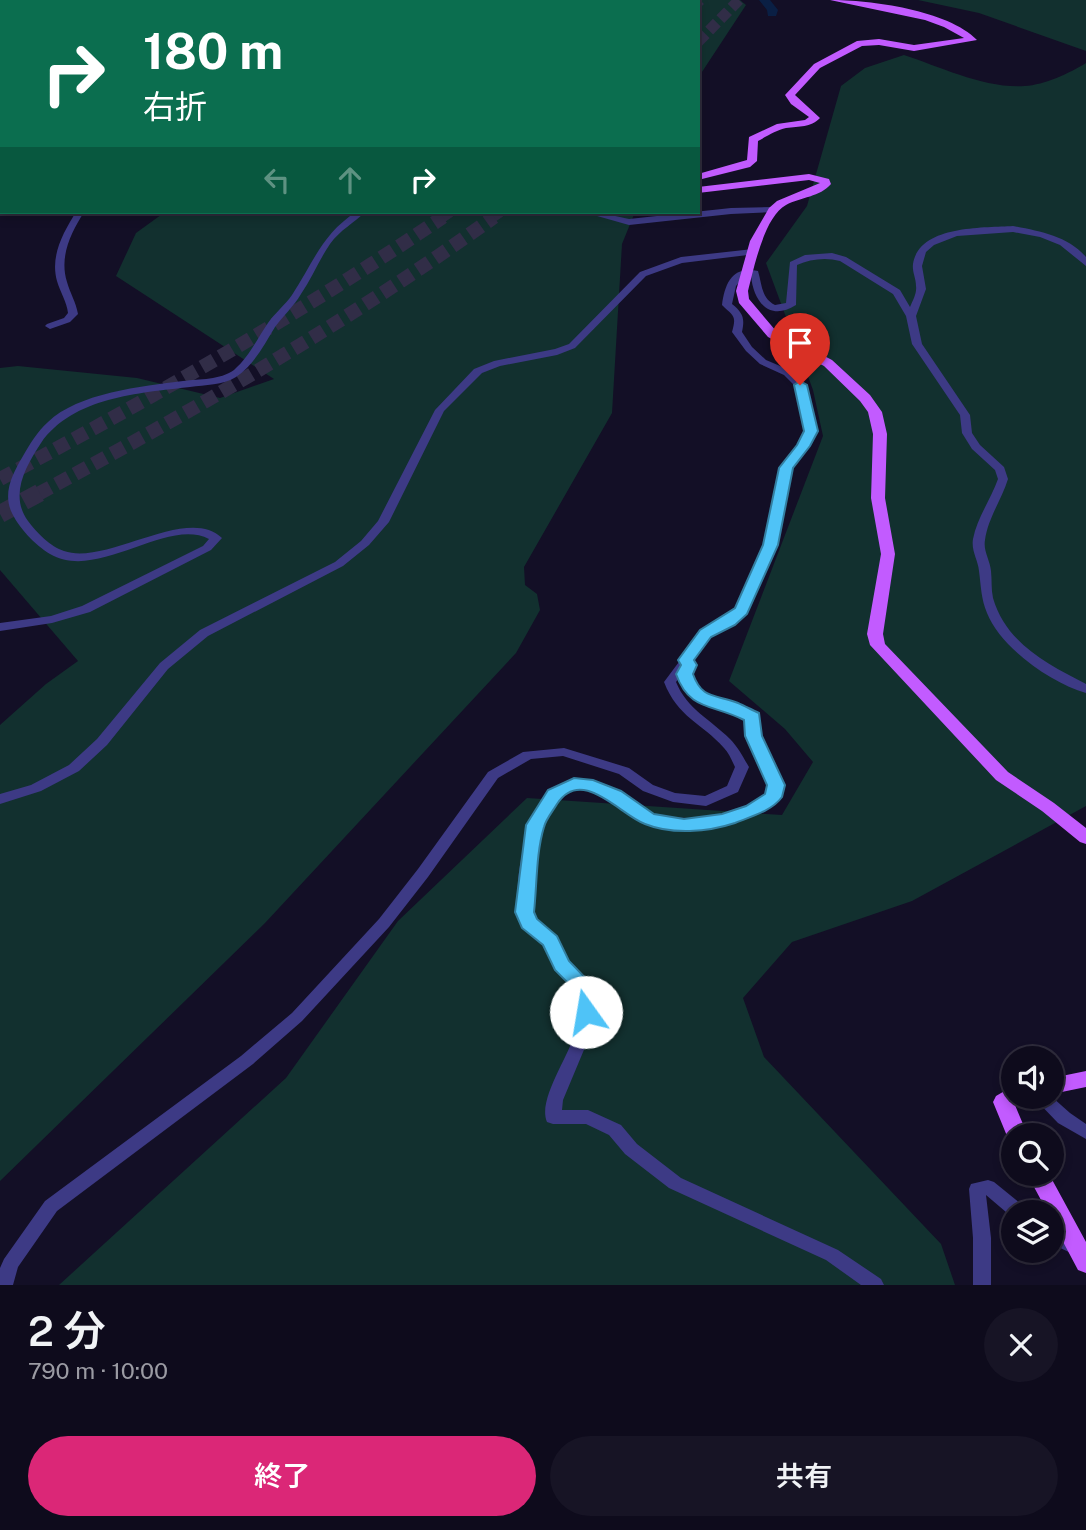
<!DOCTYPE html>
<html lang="ja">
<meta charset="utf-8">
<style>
body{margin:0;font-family:"Public Sans","Noto Sans JP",sans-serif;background:#171425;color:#f1f3f6;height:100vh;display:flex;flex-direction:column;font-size:26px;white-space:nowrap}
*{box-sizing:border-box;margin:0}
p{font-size:23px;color:#9b9ba3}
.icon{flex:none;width:38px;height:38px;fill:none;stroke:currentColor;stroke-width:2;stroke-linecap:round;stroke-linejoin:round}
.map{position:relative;height:1285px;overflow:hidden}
.side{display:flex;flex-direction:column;background:#0e0b1c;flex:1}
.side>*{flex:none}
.banner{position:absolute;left:0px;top:0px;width:700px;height:214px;box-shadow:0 4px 10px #0003,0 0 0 2px #2e2b3b;background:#0b6e4f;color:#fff;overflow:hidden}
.tools{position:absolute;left:1001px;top:1046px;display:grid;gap:14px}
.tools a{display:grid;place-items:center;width:63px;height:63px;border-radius:50%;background:#0e0b1c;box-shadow:0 4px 10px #0003,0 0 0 2px #2e2b3b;font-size:35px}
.pin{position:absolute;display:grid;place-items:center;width:60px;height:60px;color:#fff;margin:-72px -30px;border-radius:50% 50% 50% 0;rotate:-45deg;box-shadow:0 0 7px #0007}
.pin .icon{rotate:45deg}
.me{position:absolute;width:77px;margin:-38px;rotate:347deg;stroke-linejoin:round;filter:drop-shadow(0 0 5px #0008)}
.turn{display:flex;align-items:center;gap:24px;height:147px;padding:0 28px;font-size:32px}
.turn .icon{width:91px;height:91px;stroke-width:2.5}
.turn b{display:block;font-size:49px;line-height:60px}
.lanes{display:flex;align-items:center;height:66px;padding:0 28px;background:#0003;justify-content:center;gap:35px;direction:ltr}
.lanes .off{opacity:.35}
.round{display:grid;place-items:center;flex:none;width:74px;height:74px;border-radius:37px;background:#171425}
.headline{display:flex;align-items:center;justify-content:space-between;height:119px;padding:0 28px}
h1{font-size:42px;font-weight:600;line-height:52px}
.button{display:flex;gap:14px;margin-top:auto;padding:14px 28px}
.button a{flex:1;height:80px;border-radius:42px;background:#db2777;color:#fff;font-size:28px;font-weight:600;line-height:80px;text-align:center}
.button a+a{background:#171425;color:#f1f3f6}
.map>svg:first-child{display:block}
.green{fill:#12302f}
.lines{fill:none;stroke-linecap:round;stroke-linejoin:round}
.river{fill:#0a1f44;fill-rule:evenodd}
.highway-tunnel-far2{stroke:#312d47;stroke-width:11;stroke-dasharray:11 5;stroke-linecap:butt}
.highway-tunnel-far1{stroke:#312d47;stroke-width:14;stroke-dasharray:14 7;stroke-linecap:butt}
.highway-tunnel{stroke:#312d47;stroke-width:18;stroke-dasharray:18 9;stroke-linecap:butt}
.minor{fill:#3d3a85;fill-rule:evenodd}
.major{fill:#c25bff;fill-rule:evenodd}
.route{fill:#4fc3f7;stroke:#337fa1;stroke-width:2}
</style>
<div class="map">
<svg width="1086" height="1285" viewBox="0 0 1086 1285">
<rect width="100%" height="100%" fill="#130f26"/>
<path class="green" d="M0 0H350L2 2 0 149Z
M380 0H740L746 5 698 78V2Z
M918 0H1086V51L979 13Z
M904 55C941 67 985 89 1025 86 1044 85 1070 73 1086 63V806L912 901 792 942 743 998 764 1057 941 1244 955 1285H59L286 1078 398 921 527 798 782 815 813 762 785 729 729 681 823 436 813 390 766 263 807 206 841 86 865 68Z
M165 212H635L622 244 612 413 524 567 525 585 537 594 540 610 516 653 265 923 0 1181V725L46 684 78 661 0 570V368L18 366 137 378 220 398 274 379 116 276 136 233Z"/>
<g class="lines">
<path class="river" d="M759 0H770L778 10 776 16H768L767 10Z"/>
<path class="highway-tunnel-far2" d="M698 2 700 0
M698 42 739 0
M441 218 450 212
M491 218 500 212"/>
<path class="highway-tunnel-far1" d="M0 479C152 398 301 313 443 217
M38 494C195 410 349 321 494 217"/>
<path class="highway-tunnel" d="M0 514 41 492"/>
<path class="minor" d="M773 207 776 208V212L731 214 629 225 583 212H597L629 219 731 208Z
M76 212H84C71 233 59 256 67 282 70 293 76 302 78 314L70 322 50 329 45 326 47 324 64 318 68 313C67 302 60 292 57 281 50 256 63 233 76 212Z
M356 212H365C354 223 340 230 330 244 319 260 312 278 301 294 294 306 283 316 275 327 264 345 254 365 236 377 223 385 205 385 190 387 139 393 73 397 41 443 26 466 9 495 28 521 36 532 51 547 64 551 107 566 187 504 222 538L211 550 90 612 52 623 0 631V623L51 616 82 606 203 546 209 539C166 517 98 582 50 554 35 545 18 527 11 511 3 492 13 473 23 456 30 444 37 432 48 422 78 393 142 386 183 381 200 379 220 380 234 370 249 357 257 339 268 323 275 313 285 305 292 295 313 263 322 234 356 212Z
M1013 226C1039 231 1068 236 1086 257V266L1060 245 1040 237 1013 232 957 236 934 245 926 252 922 266 926 289 916 316 922 344 970 415 972 433 980 445 1004 467 1008 479C1002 499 988 518 985 540 983 551 990 560 991 571 992 580 991 589 993 598 1006 643 1047 664 1086 684V693C1051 683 1001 648 987 613 981 599 981 586 979 571 978 560 971 551 973 539 977 518 991 499 998 479L995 470 972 449 962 433 960 415 912 344 906 316 893 294 840 261C826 257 810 259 797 265L796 305C769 322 753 301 751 275H745L736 286 732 304C743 313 745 318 742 332L752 347 766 360 792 371 804 383 816 431 809 446 791 468 776 545 748 611 733 624 710 637 693 660 694 663 690 674C700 701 714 695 736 704 744 706 751 711 758 714 761 722 759 731 762 740 767 752 783 777 782 788 780 803 769 806 757 812 723 829 680 835 643 822 620 814 605 788 578 790 555 791 545 822 539 841 535 859 527 897 532 915 536 925 548 929 555 937 560 943 562 953 566 960 574 972 588 979 596 991L591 1033 563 1100 562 1110H588L621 1125 637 1144 681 1178 838 1250 881 1279 884 1285H861L826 1260 669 1188 625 1154 609 1135 586 1124H553L547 1122C537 1100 570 1055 575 1032 578 1019 579 1006 580 993 572 985 560 976 554 966 550 958 548 949 542 942 533 933 522 928 518 915 515 905 517 893 518 883 521 850 533 788 572 780 602 775 620 799 644 811 652 816 661 816 670 817 707 821 735 813 767 795L769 785 747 736V719C740 716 733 711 725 709 703 701 689 704 679 678L676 682C687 709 710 719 730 739 738 747 743 757 749 767L738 792 706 806 673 802 643 791 619 774 563 756 531 759 498 778 428 877 389 927 302 1021 253 1064 57 1211 18 1267 13 1285H0V1268L4 1259 45 1201 241 1056 292 1013 379 919 418 869 488 772 523 752 564 748 629 768 653 785 675 793 705 796 727 786 735 767C732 761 729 753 724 748 701 722 678 718 664 682L702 631 737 609 764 545 781 468 799 445 806 431 795 386 784 375 760 364 746 351 732 332C737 315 733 316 722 305 725 282 733 266 758 271 762 284 761 298 775 305L786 303 790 262 805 255 832 253 846 257 900 290 910 307C913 300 917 293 916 286 916 278 912 272 913 264 919 225 983 228 1013 226Z
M753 249 756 250V254L682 263 646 276 575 348 557 355 500 366 482 373 444 411 389 522 369 545 343 566 208 636 168 669 107 745 79 771 41 791 0 804V794L31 785 69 765 97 739 160 663 200 630 335 562 361 541 378 521 435 410 474 369 494 361 555 349 569 344 640 272 681 257Z
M1033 1097H1052L1070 1113 1086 1124V1139L1058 1123Z
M988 1180 994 1182 1026 1208 1028 1213H1013V1218L986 1195 991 1238V1285H973V1238L969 1189 971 1184Z
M1052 1229 1081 1242 1084 1247 1081 1252 1075 1255 1052 1244Z"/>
<path class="major" d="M830 0C870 0 948 10 977 40L914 51 879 45 862 46 820 68 795 95 820 118C810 128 800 126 786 128 777 130 767 136 758 141L757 161 750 167 698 180V174L747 160 749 137 777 124 805 120 809 117 791 104 785 95 814 64 857 41 879 39 914 45 964 38 944 27 925 20Z
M809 174 829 179 831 184C820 197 801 197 786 205 764 217 754 268 748 291L749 299 776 331 832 360 870 395 882 412 887 434 885 498 895 554 883 634 885 644 1008 772 1054 803 1086 828V844L1080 842 1042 811 996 780 870 645 867 634 881 554 871 498 873 434 868 412 860 401 824 366 768 337 739 303 736 291 750 241 769 208 777 201 820 183 809 180 698 193V187Z
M1086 1071V1087L1052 1094V1078Z
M1013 1086V1097H1022L1015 1105 1028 1136H1013V1143L1007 1136 993 1102 996 1096Z
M1027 1174H1049L1086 1242V1273L1078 1270 1052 1221V1213H1048Z"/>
</g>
<path class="route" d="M800 381 807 385 818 431 810 446 793 468 778 545 747 614 735 625 711 637 694 660 697 665 693 674C702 700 716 694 738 703 745 706 752 710 759 713L762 736 785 785 782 797C772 811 750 817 735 823 708 832 672 835 645 824 620 815 582 766 557 804 553 811 546 819 544 827 536 853 537 885 534 912L537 919 557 936 569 961 598 991 593 1018 586 1020 578 1018 576 1012 578 993 555 970 543 945 522 928 515 912 526 825 548 790 574 778 593 780 621 791 654 814 684 819 722 814 746 806 765 794 767 785 745 736 744 720C713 704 689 711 676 674L681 665 678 660 700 630 735 608 763 545 779 468 797 445 804 431 794 385Z"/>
</svg>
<div class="tools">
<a><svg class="icon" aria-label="sound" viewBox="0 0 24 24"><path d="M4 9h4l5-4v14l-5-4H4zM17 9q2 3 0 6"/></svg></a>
<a><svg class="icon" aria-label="search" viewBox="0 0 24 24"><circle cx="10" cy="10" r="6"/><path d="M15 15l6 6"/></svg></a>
<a><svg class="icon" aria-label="layers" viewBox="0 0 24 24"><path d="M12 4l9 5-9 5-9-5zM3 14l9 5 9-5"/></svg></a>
</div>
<div class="pin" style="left:800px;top:385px;background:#d93025"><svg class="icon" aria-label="arrive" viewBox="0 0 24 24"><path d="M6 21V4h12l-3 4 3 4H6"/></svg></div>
<svg class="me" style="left:586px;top:1012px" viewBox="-20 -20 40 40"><circle r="19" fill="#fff"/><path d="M0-13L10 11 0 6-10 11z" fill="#4fc3f7"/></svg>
<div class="banner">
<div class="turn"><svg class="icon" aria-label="right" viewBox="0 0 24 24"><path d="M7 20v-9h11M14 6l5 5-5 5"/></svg><div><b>180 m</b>右折</div></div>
<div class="lanes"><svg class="icon off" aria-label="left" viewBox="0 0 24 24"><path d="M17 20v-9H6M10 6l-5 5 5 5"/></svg><svg class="icon off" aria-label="ahead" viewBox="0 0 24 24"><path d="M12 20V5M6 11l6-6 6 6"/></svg><svg class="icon" aria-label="right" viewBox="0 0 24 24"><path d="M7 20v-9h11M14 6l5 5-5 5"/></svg></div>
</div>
</div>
<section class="side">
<div class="headline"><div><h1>2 分</h1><p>790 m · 10:00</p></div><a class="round"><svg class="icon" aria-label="close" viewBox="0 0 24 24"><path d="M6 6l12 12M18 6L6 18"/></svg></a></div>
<div class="button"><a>終了</a><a>共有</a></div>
</section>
